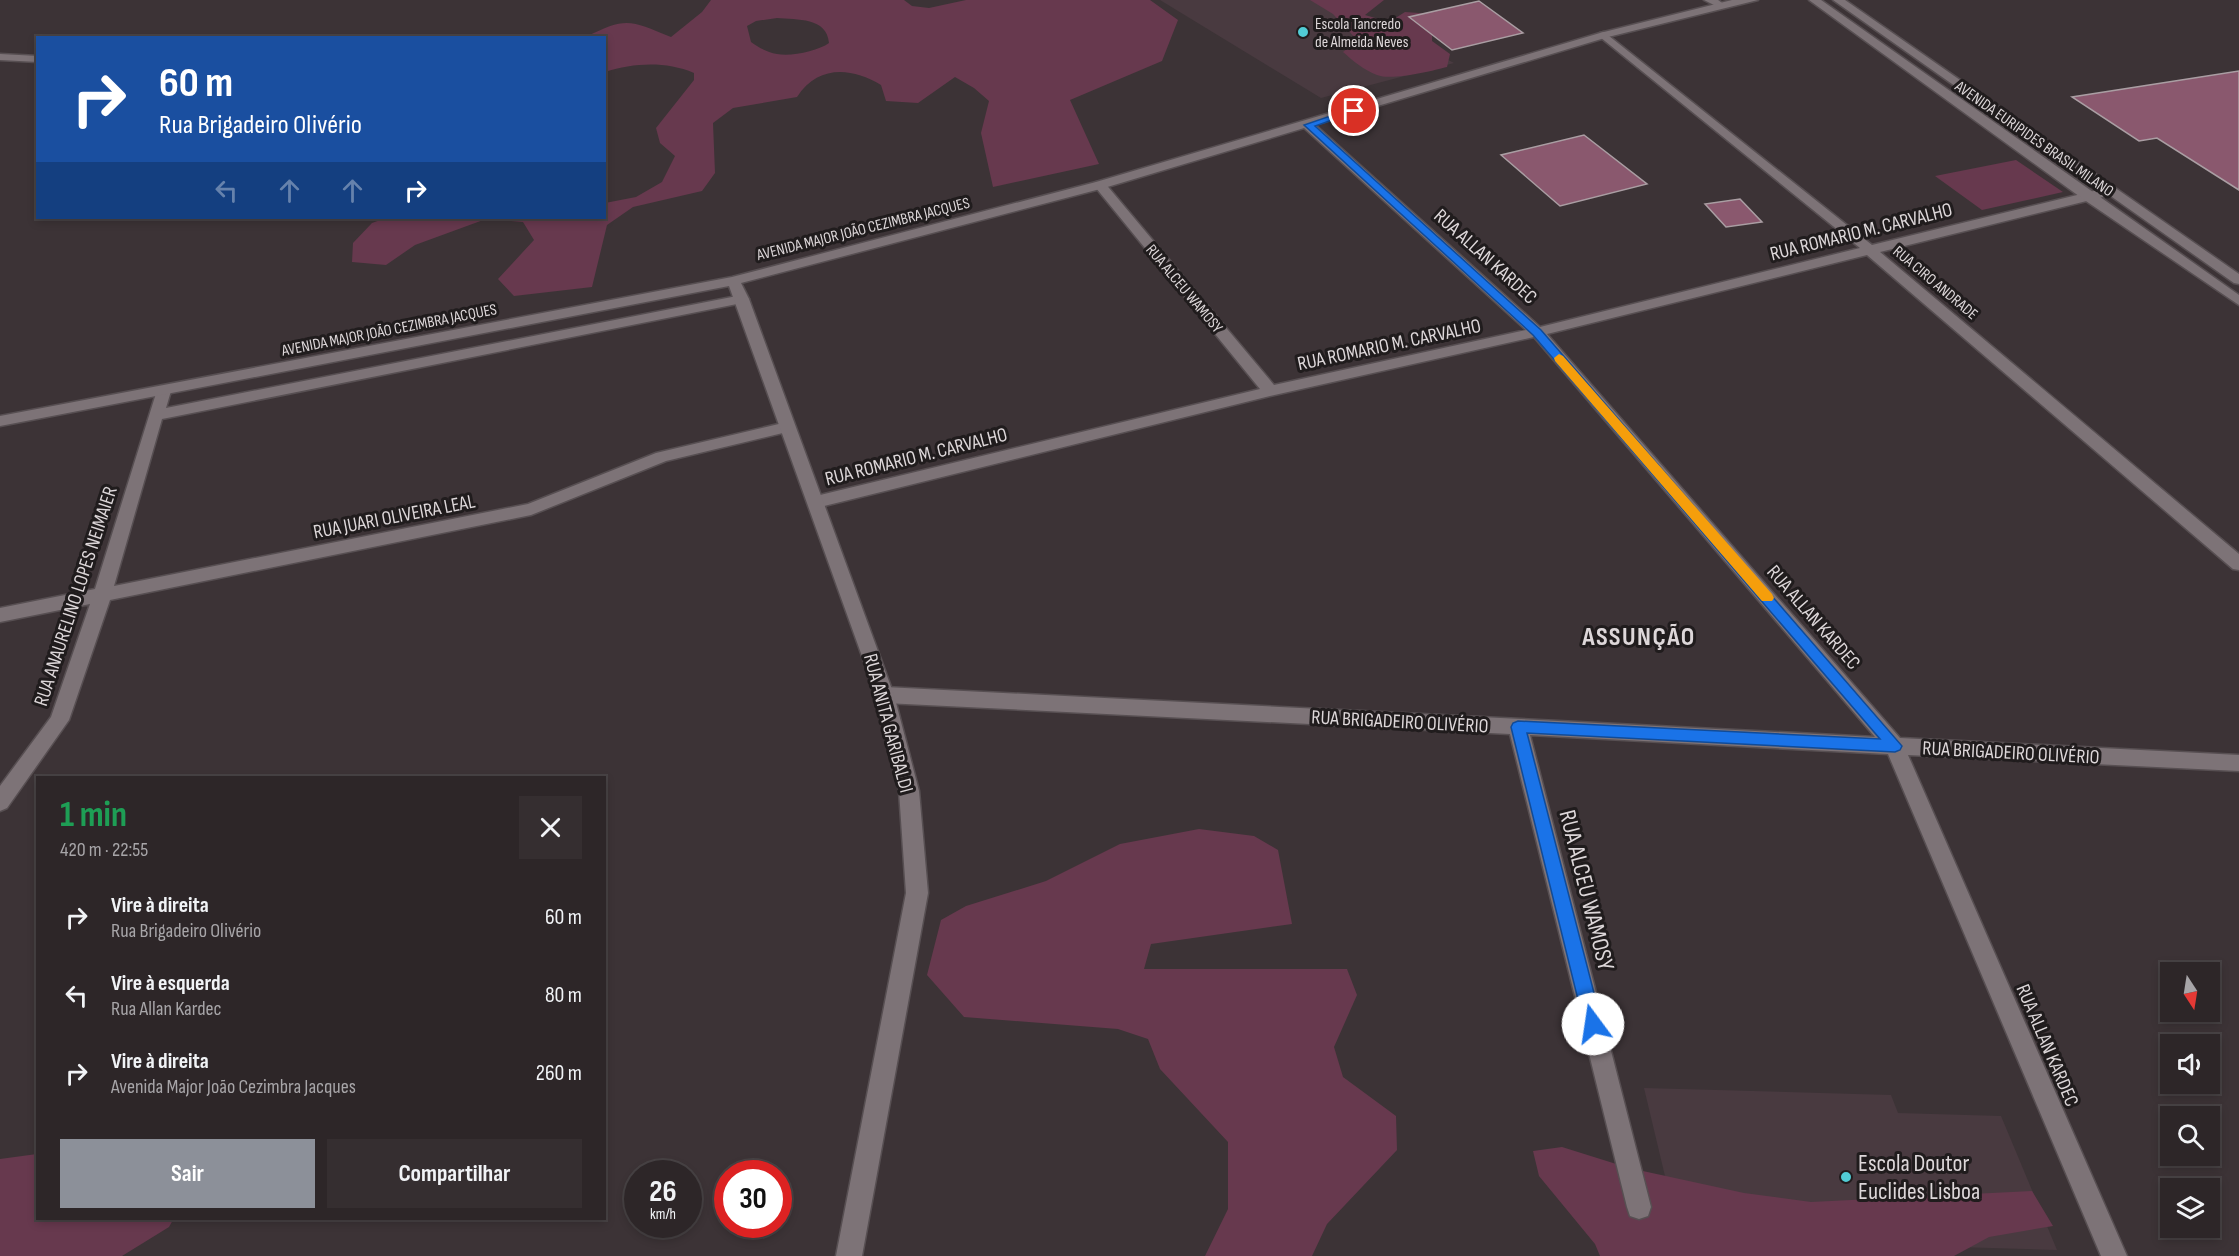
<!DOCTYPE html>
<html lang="pt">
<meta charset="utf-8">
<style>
body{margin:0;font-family:"Sofia Sans Condensed",sans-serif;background:#352e30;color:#f1f3f6;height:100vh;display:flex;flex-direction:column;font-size:22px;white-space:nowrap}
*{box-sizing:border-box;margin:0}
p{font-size:20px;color:#a7a5a8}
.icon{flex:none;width:33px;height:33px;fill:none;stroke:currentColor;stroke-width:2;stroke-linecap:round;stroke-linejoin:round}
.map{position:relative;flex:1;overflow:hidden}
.side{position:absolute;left:36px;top:776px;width:570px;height:444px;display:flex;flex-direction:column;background:#2d2628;border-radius:0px;box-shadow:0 3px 9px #0003,0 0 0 2px #484345}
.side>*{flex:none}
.hud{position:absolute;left:36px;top:36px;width:570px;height:183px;border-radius:0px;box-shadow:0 3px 9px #0003,0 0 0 2px #484345;background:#1a4fa0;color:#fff;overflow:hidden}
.needle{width:39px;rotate:168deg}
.tools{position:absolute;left:2160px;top:962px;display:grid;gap:12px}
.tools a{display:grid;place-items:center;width:60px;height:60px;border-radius:0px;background:#2d2628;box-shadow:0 3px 9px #0003,0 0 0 2px #484345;font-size:30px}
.speed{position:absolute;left:624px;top:1160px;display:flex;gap:12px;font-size:30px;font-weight:700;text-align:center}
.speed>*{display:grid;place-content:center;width:78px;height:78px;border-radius:50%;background:#2d2628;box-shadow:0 3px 9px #0003,0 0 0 2px #484345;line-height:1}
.speed small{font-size:15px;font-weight:400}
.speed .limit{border:9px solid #d22;background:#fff;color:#111}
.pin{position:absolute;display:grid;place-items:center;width:51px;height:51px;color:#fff;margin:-26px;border:3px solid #fff;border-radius:50%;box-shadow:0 2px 6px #0007}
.me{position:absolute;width:66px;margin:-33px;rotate:346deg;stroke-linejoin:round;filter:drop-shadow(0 0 4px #0008)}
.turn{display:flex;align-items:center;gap:21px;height:126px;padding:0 24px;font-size:27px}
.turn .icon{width:78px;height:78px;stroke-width:2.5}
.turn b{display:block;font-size:42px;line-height:51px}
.lanes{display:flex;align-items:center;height:57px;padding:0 24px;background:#0003;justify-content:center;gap:30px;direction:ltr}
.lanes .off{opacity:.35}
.round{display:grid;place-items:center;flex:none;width:63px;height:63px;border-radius:0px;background:#352e30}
.summary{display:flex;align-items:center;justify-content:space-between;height:102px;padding:0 24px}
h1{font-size:36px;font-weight:700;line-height:45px;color:#1e9e55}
.primary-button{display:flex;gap:12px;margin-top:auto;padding:12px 24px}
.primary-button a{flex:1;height:69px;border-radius:0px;background:#8c9099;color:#fff;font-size:24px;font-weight:700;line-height:69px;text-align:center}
.primary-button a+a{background:#352e30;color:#f1f3f6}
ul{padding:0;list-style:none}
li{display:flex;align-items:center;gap:18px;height:78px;padding:0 24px}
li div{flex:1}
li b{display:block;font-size:22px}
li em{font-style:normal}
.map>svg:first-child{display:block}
.built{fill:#493a40}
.green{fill:#67394e;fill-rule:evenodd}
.building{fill:#8a586e;stroke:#aa9ea3;stroke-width:1.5}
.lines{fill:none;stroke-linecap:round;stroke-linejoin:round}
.street-casing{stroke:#574f52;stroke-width:3}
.secondary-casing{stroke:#574f52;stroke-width:3}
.street{fill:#7d7377;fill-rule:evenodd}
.secondary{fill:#7d7377;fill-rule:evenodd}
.route{fill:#1a73e8;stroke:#114b97;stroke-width:1.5}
.slow{fill:#f59e0b}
.poi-dot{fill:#51ccd5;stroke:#201c1d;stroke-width:2}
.labels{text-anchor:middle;stroke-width:6;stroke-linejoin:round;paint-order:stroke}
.far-poi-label{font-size:16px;fill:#ddd7d9;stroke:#201c1d;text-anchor:start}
.far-street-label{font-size:16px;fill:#ddd7d9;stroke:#201c1d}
.street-label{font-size:20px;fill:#ddd7d9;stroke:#201c1d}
.near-street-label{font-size:24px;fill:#ddd7d9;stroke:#201c1d}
.near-poi-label{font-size:24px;fill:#ddd7d9;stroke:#201c1d;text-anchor:start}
.district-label{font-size:26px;font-weight:bold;letter-spacing:1.5px;fill:#ddd7d9;stroke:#201c1d}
</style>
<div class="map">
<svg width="2239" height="1256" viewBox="0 0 2239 1256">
<rect width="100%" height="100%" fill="#3c3336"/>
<path class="built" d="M1160 0H1333L1454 63 1321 98Z
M1644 1088 1891 1095 1898 1113 2001 1116 2057 1250 1680 1239Z"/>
<path class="green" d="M711 0H904L912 6 929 8 966 0H1150L1178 20 1162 61 1070 100 1099 164 993 187 981 133 989 101 974 88 955 77 918 103 886 101 881 85C851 67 818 65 797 97L733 108 713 123 715 173 702 191 633 207 607 225 592 287 514 296 498 279 534 240 523 222 486 219 415 245 386 265 352 262 353 243 372 223 386 218H604L605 203 636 197 662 182 675 156 660 143 656 128 694 80V73C665 61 634 63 605 72L604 38 586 37C627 16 631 21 671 37L702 12ZM777 18C797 20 827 17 829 43 818 51 791 57 777 54 767 52 759 48 751 42L747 26 756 21Z
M1310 0H1384L1365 15 1389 22 1405 12 1433 14 1432 41 1450 54 1447 67C1432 71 1391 81 1377 75 1364 70 1353 61 1343 52L1357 40 1333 14Z
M2016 160 2063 192 1982 210 1935 176Z
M1199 829 1254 836 1278 850 1292 924 1151 944 1144 969H1347L1357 995 1334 1047 1343 1077 1396 1116 1397 1150 1327 1224 1312 1256H1205L1228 1209V1142L1160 1069 1148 1039 1118 1029 964 1017 927 975 941 920 966 906 1046 881 1120 844Z
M1562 1147 1629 1168 1744 1193 1811 1202 2032 1191 2053 1226 1989 1237 1954 1256H1600L1595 1244 1539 1176 1533 1151Z
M37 1154 38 1218H174L169 1227 122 1256H0V1159Z"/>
<path class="building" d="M1479 1 1523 33 1452 50 1409 17Z
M2239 71V190L2157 138 2139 141 2072 97Z
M1584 135 1647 184 1560 206 1501 155Z
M1740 199 1762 222 1726 227 1705 204Z"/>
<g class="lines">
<g class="street-casing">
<path id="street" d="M1704 0H1718L1725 5 1720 8Z
M1604 32 1872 245 2110 187 2116 191 2115 194 1880 252 2239 554V570L2233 569 1867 255 1547 334 1900 738 2239 755V771L1908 755 2127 1256H2101L1888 754 1530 735 1651 1207 1648 1216 1639 1219 1630 1216 1627 1207 1510 734 885 703 878 700 876 695 878 690 885 687 1875 737 1534 337 1270 396 816 508 810 506 808 502 810 498 816 496 1260 389 1096 188 1094 185 1096 182H1104L1274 385 1526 330 1304 128 1302 125 1308 121 1312 122 1540 327 1860 248 1600 37V33Z
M0 54 38 56V62L0 60Z
M742 295 749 299 747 302 162 419 114 586 528 504 656 453 787 422 793 423 795 427 793 431 787 432 666 461 531 515 110 600 69 720 7 808 0 811V786L51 717 90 604 0 622V608L95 589 158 387 163 386 171 391 166 408Z"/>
</g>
<g class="secondary-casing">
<path id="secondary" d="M1732 0H1758L1608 37 1104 188 741 283 749 299 894 695 919 791 928 893 862 1256H836L906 893 899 791 876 695 729 286 0 426V416L732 277 1096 182 1600 33Z
M1809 0H1821L2239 295V305L2083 199Z
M1833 0H1845L2239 274V284L2234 283Z"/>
</g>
<use href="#street" class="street"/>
<use href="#secondary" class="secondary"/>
</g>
<path class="route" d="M1351 109 1358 111 1315 126 1541 330 1902 746 1900 750 1895 752 1527 733 1602 1024 1599 1030 1593 1032 1587 1030 1584 1024 1511 727 1513 723 1518 721 1880 739 1533 335 1304 125Z"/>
<path class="slow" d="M1559 354 1563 356 1772 594 1774 598 1772 601H1762L1555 361 1554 358Z"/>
<g class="poi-dot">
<circle cx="1303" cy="32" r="6"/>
<circle cx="1846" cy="1177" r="6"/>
</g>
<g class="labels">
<g class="far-poi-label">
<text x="1315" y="29">Escola Tancredo<tspan x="1315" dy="18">de Almeida Neves</tspan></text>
</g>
<g class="far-street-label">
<text transform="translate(2035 138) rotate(35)" y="6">AVENIDA EURIPIDES BRASIL MILANO</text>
<text transform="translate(863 228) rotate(-14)" y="6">AVENIDA MAJOR JOÃO CEZIMBRA JACQUES</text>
<text transform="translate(1936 282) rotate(40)" y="6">RUA CIRO ANDRADE</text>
<text transform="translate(1185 288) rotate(50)" y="6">RUA ALCEU WAMOSY</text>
<text transform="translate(389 329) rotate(-11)" y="6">AVENIDA MAJOR JOÃO CEZIMBRA JACQUES</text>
</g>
<g class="street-label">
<text transform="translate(1861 231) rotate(-14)" y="7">RUA ROMARIO M. CARVALHO</text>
<text transform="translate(1486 256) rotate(42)" y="7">RUA ALLAN KARDEC</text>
<text transform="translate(1389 344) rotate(-12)" y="7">RUA ROMARIO M. CARVALHO</text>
<text transform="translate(916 456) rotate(-14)" y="7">RUA ROMARIO M. CARVALHO</text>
<text transform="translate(394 516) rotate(-11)" y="7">RUA JUARI OLIVEIRA LEAL</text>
<text transform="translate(75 596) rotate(-72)" y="7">RUA ANAURELINO LOPES NEIMAIER</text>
<text transform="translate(1814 617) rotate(49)" y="7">RUA ALLAN KARDEC</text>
<text transform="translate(1400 721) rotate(3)" y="7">RUA BRIGADEIRO OLIVÉRIO</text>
<text transform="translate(889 723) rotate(75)" y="7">RUA ANITA GARIBALDI</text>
<text transform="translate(2011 752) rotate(3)" y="7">RUA BRIGADEIRO OLIVÉRIO</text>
<text transform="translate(2048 1045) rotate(67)" y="7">RUA ALLAN KARDEC</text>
</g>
<g class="near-street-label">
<text transform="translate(1587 890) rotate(76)" y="8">RUA ALCEU WAMOSY</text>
</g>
<g class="near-poi-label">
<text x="1858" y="1171">Escola Doutor<tspan x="1858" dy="28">Euclides Lisboa</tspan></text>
</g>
<g class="district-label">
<text x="1639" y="645">ASSUNÇÃO</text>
</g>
</g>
</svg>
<div class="tools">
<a><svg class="needle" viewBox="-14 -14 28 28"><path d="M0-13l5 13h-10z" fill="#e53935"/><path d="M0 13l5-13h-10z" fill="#a7a5a8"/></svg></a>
<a><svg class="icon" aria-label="sound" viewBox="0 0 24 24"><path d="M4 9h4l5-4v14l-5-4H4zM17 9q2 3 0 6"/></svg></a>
<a><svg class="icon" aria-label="search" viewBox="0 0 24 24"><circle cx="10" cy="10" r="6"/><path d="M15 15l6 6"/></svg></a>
<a><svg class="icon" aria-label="layers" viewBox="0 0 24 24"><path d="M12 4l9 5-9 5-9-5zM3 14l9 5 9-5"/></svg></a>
</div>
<div class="speed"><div>26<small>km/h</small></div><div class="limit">30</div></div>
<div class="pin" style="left:1354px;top:111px;background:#d93025"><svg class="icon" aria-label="arrive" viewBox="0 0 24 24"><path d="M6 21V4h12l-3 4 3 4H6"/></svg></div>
<svg class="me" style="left:1593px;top:1024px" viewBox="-20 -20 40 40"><circle r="19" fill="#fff"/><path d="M0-13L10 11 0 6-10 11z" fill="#1a73e8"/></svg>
<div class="hud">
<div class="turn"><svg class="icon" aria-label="right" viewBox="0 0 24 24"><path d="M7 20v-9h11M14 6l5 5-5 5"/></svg><div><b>60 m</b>Rua Brigadeiro Olivério</div></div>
<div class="lanes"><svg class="icon off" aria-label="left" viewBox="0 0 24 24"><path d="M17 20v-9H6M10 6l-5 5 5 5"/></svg><svg class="icon off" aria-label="ahead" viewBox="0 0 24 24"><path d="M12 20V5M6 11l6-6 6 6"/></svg><svg class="icon off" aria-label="ahead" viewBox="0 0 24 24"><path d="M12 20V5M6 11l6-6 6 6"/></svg><svg class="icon" aria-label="right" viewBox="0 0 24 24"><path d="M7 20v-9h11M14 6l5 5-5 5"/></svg></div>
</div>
<section class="side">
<div class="summary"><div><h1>1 min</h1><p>420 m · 22:55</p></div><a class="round"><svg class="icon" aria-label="close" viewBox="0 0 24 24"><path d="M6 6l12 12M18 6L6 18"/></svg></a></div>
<ul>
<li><svg class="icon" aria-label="right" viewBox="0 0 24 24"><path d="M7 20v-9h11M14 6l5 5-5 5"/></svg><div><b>Vire à direita</b><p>Rua Brigadeiro Olivério</p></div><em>60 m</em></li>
<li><svg class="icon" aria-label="left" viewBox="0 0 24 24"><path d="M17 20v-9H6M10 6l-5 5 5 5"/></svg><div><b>Vire à esquerda</b><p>Rua Allan Kardec</p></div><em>80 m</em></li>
<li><svg class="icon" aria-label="right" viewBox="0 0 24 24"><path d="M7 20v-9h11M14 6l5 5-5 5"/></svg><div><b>Vire à direita</b><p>Avenida Major João Cezimbra Jacques</p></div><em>260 m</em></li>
</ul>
<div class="primary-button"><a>Sair</a><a>Compartilhar</a></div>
</section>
</div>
